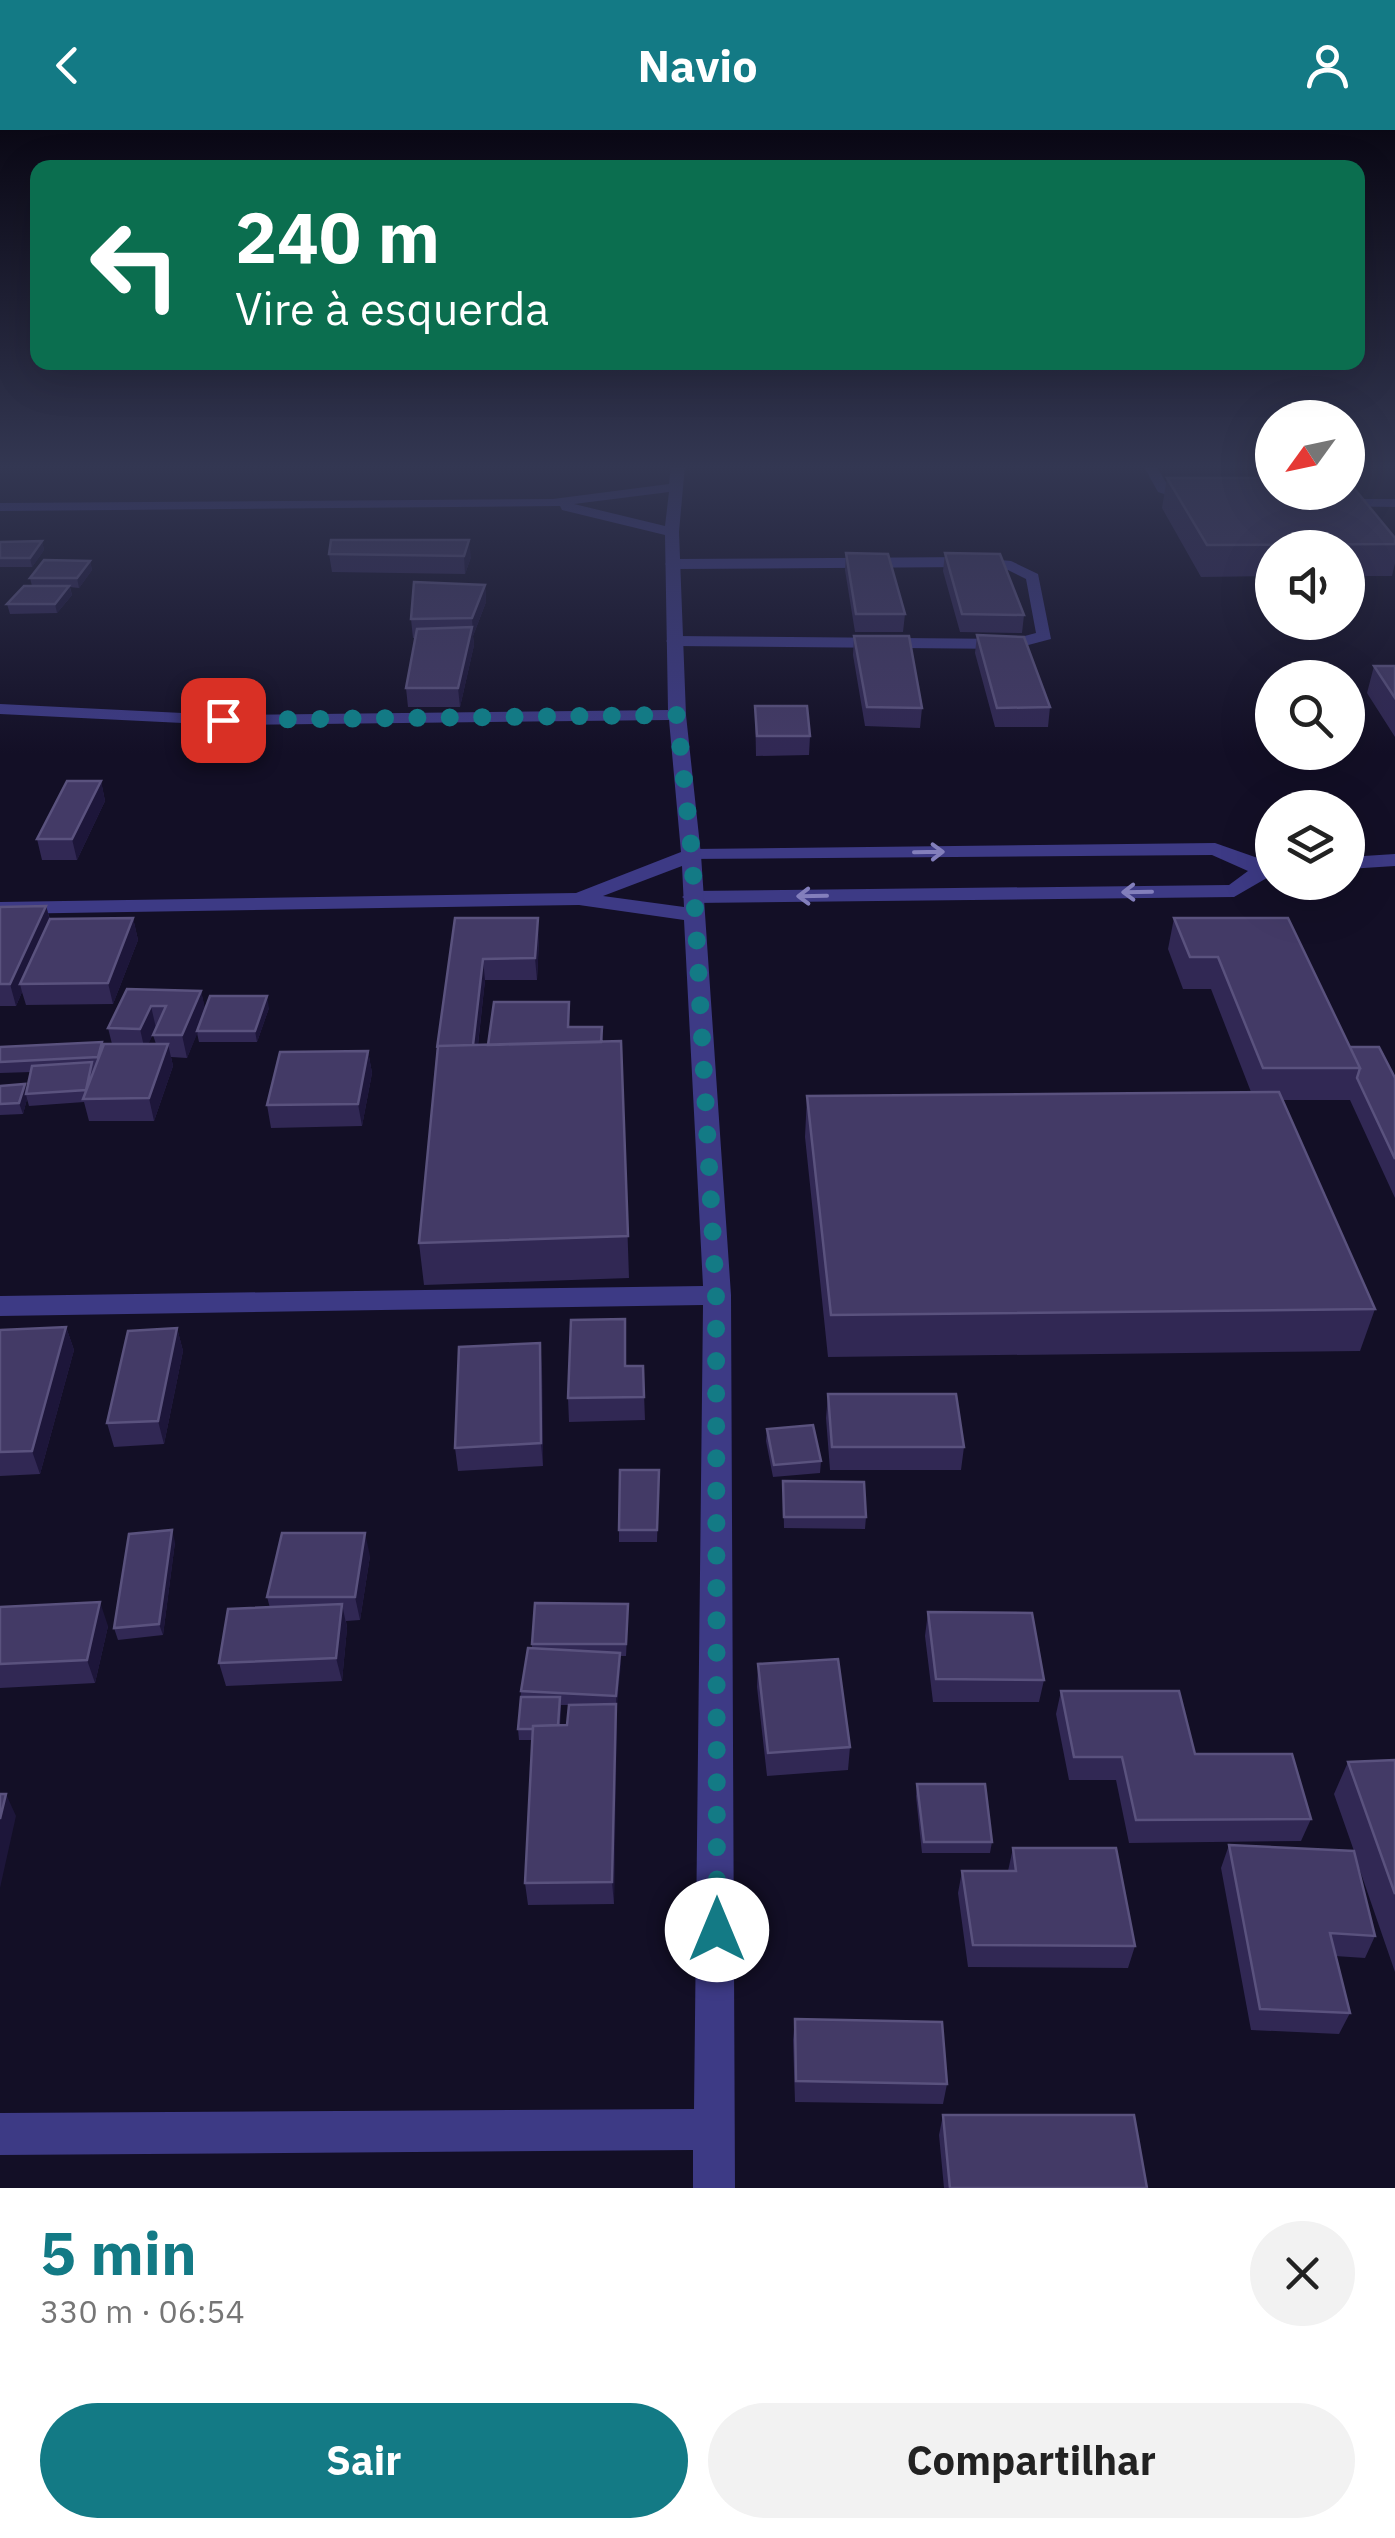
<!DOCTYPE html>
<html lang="pt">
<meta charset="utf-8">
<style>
body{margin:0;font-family:"IBM Plex Sans",sans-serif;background:#f2f2f2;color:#222;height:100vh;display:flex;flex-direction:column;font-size:38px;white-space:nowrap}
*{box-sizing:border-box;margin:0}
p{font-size:32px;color:#767676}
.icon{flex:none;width:55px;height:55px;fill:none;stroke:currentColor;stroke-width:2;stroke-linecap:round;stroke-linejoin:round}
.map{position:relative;height:2058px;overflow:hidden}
.drawer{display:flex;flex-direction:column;background:#fff;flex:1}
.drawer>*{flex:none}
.hud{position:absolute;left:30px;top:30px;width:1335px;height:210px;border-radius:20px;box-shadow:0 10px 40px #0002;background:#0b6e4f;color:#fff;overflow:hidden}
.needle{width:65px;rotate:237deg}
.controls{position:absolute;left:1255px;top:270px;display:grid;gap:20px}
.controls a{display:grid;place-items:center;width:110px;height:110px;border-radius:50%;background:#fff;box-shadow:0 10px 40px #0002;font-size:50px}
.pin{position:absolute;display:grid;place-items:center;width:85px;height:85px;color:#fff;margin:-42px;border-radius:20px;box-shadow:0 5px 15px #0006}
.me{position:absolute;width:110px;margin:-55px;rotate:0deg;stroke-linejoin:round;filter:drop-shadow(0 0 8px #0008)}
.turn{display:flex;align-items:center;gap:35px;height:210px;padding:0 40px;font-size:45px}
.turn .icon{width:130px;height:130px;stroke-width:2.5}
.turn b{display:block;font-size:70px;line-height:85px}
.round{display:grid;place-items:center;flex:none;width:105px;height:105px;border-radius:52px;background:#f2f2f2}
.summary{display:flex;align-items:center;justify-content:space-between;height:170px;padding:0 40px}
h1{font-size:60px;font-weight:800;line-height:75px;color:#137a85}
.primary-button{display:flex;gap:20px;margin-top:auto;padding:20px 40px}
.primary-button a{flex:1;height:115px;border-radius:60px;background:#137a85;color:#fff;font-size:40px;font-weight:800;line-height:115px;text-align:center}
.primary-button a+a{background:#f2f2f2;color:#222}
header{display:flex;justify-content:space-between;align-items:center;height:130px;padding:0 40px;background:#137a85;color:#fff;font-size:45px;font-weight:800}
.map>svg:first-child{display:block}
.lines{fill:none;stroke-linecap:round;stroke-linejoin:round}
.service{fill:#3d3a85;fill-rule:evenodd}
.minor{fill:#3d3a85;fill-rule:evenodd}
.wall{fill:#312854;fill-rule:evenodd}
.shaded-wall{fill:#1d163a}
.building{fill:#433a66;stroke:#5a527e;stroke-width:2.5}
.oneway{stroke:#837fbc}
.route{stroke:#137a85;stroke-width:18;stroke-dasharray:0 32.4}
</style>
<header><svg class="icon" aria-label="back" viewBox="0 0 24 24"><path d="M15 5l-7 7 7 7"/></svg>Navio<svg class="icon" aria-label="person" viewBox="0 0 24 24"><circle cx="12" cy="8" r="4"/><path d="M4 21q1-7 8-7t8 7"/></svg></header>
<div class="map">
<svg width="1395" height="2058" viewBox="0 0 1395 2058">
<rect width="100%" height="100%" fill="#130f26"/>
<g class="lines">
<path class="service" d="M1143 335H1156L1168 356 1202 370 1195 374 1158 362Z
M1330 369H1395V377L1335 376 1328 372Z
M968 427 1011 431 1038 444 1051 509 1013 519 674 516 666 511 674 506 1013 509 1036 503 1026 449 1008 440 968 437 673 439 665 434 673 429Z
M1215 713 1272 733V745L1234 767 692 773 682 767 692 761 1229 755 1248 741 1212 725 684 729 681 725 691 719Z
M1395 724V736L1348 739V727Z"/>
<path class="minor" d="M671 335H685L679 402 686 585 701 725 731 1165 735 2058H693V2020L0 2025V1983L694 1979 703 1175 0 1186V1166L703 1156 684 790 579 775 0 784V772L576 763 681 722 669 590 223 595 0 584V574L223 585 668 580 665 405 562 380 560 376 0 381V373L553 369 669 354ZM669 362 665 396 574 374ZM682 736 684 777 603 766Z"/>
</g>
<path class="wall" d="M1167 348 1395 408V433L1392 446H1348V418H1272V446L1201 447 1162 378Z
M331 410 471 427 465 444 332 442 329 424Z
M42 411 44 420 32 437H0V412Z
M846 423 905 484 903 502H855L845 440Z
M945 423 1024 485 1022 503 960 502 943 441Z
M90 431 92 440 79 458 70 457 72 465 57 483 10 484 7 474 32 456 30 448Z
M485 455 486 472 473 506 474 515 460 577H408L406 558 415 508H413L411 489Z
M977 505 1050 577 1048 597H995L975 523Z
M854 506 922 578 920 598 865 596 853 525Z
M1374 536H1395V607L1367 563Z
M755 576 810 606 809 625 756 626Z
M101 651 105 671 77 730H42L37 709Z
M46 776 50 789 133 788 138 810 113 874 26 875 22 862 16 876H0V777Z
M455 788 539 809 537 850H485L478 915H488L570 897H602L603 912 621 911 629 1148 424 1155 419 1113 437 918Z
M1174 788 1350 917 1395 948V1068L1350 970H1283L1375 1179 1360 1221 828 1227 805 1007 807 966 1251 962 1211 859H1183L1168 819Z
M127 859 201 861 205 880 269 878 257 912H199L197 903 187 928 171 927 173 936 154 991H89L84 972 29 976 27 969 23 984 0 985V956L27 961 31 942 0 943V917H103L112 914 108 898ZM156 898 153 905 156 914H148Z
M368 921 372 943 362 996 271 998 267 975Z
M66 1197 74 1220 40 1344 0 1346V1200Z
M177 1198 183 1221 164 1314 114 1317 107 1293Z
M542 1236 543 1336 458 1341 455 1318Z
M626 1236H643L645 1290 569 1292 568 1268Z
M828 1264 964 1317 961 1340H830L826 1288Z
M767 1299 821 1331 820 1343 773 1347 766 1311Z
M659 1340 657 1412H619V1400Z
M783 1352 866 1387 865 1399 784 1398Z
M175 1412 163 1505 118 1510 114 1498Z
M370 1426 360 1490 346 1491 347 1498 342 1551 226 1556 219 1533 270 1478 267 1467Z
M0 1477 108 1496 95 1553 0 1558Z
M928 1482 1044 1550 1039 1572H933L925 1506Z
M628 1486 626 1526H620L616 1577 614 1774 528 1775 525 1753 532 1610H519L518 1599 521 1561 532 1518V1514ZM561 1575H569L567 1595H560Z
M758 1534 850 1617 848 1640 767 1646 757 1557Z
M1061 1561 1195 1624 1311 1689 1301 1711 1129 1713 1116 1650H1069L1056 1584Z
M1395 1630V1842L1356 1729 1375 1806 1365 1828 1335 1826 1350 1883 1339 1904 1251 1900 1221 1738 1229 1715 1354 1721 1334 1664 1348 1632Z
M917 1654 992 1712 990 1723H922L916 1666Z
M1013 1718 1135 1816 1128 1838 968 1837 958 1763 962 1741H1008Z
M795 1889 947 1954 943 1974 795 1972 793 1910Z
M943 1985 1147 2058H944L939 2005Z"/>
<path class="shaded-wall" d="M469 410 471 427 465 444 464 426Z
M42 411 44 420 32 437 30 428Z
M90 431 92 440 79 458 77 448Z
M485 455 486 472 473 506 472 488Z
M69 456 72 465 57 483 55 474Z
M472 497 474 515 460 577 458 558Z
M101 651 105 671 77 730 72 709Z
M46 776 52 798 20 854 22 862 16 876 10 854Z
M133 788 138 810 113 874 108 853Z
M538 788 539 809 537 850 535 828Z
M483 829 485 850 475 940 473 918Z
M201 861 206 883 187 928 182 905Z
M267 866 269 878 257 912 255 901Z
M151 876 156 898 145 921 140 899Z
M168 914 173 936 154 991 149 968Z
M368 921 372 943 362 996 358 974Z
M25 954 28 964H26L27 969 23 984 19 973Z
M66 1197 74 1220 40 1344 32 1321Z
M177 1198 183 1221 164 1314 158 1291Z
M540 1213 542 1236 543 1336 541 1313Z
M172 1400 175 1412 163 1505 159 1494Z
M365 1403 370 1426 360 1490 355 1467Z
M100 1472 108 1496 95 1553 87 1530Z
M342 1474 347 1498 342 1551 336 1528Z
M620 1523 621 1534 617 1577 616 1566Z
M616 1574 617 1597 614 1774 612 1752Z
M6 1664 16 1686 0 1758V1689Z"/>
<path class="building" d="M1167 348H1272V362H1348V351L1395 408V414L1207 415Z
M331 410H469L464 426 329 424Z
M42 411 30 428H0V412Z
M846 423 888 424 905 484H856Z
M945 423 1000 424 1024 485 962 484Z
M44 430 90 431 77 448H30Z
M414 452 485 455 472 488 411 489Z
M24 456H69L55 474H7Z
M472 497 458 558H406L417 499Z
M977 505 1024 507 1050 577 997 578Z
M854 506H909L922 578 867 577Z
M1374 536H1395V568Z
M755 576H807L810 606H757Z
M67 651H101L72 709H37Z
M46 776 10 854H0V777Z
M133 788 108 853 20 854 50 789Z
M455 788H538L535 828 483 829 473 915 438 916 437 918Z
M1174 788H1288L1360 938H1263L1218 827H1190Z
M127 859 201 861 182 905H153L166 876H151L140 899 108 898Z
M210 866H267L255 901H197Z
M494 872H569L568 897H602L601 912 488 915Z
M621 911 628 1106 419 1113 438 916Z
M102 912 98 927 0 932V917Z
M104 914H168L149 968 83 969Z
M1350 917H1379L1395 948V1029L1357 948 1360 938Z
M368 921 358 974 267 975 280 922Z
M92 932 86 960 26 964 32 936Z
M25 954 19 973 0 974V956Z
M1279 962 1375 1179 831 1185 807 966Z
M625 1189V1236H643L644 1267 568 1268 571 1190Z
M66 1197 32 1321 0 1322V1200Z
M177 1198 158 1291 107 1293 128 1201Z
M540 1213 541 1313 455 1318 459 1217Z
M828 1264H956L964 1317H832Z
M813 1295 821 1331 774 1335 767 1299Z
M620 1340H659L657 1400H619Z
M783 1351 864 1352 866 1387H784Z
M172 1400 159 1494 114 1498 129 1404Z
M282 1403H365L355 1467H267Z
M100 1472 87 1530 0 1534V1477Z
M535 1473 628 1474 626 1514H532Z
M342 1474 336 1528 219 1533 228 1479Z
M928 1482 1032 1483 1044 1550 936 1549Z
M528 1518 620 1523 616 1566 521 1561Z
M838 1529 850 1617 768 1623 758 1534Z
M1061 1561H1179L1195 1624H1292L1311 1689 1136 1690 1122 1627H1074Z
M521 1567H560L558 1595 533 1596V1599H518Z
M616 1574 612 1752 525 1753 533 1596 567 1595 569 1575Z
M1395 1630V1764L1348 1632Z
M917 1654H985L992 1712H924Z
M0 1664H6L0 1689Z
M1229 1715 1354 1721 1375 1806 1330 1803 1350 1883 1260 1879Z
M1013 1718H1116L1135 1816 973 1815 962 1741H1016Z
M795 1889 942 1892 947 1954 796 1951Z
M943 1985H1134L1147 2058H950Z"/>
<defs><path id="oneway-shaft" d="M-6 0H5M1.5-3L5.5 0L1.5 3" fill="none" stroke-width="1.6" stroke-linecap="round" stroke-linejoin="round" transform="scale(2.5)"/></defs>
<g class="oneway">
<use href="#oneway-shaft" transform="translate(929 722) rotate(-1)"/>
<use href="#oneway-shaft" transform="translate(1137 762) rotate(179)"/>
<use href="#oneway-shaft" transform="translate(812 766) rotate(179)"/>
</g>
<linearGradient id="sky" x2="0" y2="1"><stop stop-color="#0a0815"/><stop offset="0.54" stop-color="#333752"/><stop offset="1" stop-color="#333752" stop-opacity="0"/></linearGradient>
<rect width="1395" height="624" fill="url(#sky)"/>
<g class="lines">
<path class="route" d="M223 590 677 585 692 724 716 1164 717 1800"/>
</g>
</svg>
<div class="controls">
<a><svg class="needle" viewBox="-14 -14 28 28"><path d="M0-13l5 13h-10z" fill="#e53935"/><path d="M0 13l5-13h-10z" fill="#767676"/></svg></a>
<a><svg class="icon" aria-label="sound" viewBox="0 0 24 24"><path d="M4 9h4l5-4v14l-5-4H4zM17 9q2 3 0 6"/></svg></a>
<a><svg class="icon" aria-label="search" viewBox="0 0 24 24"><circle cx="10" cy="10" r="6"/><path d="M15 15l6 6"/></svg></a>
<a><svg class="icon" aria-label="layers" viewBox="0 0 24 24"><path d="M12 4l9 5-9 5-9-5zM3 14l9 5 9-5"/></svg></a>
</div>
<div class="pin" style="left:223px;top:590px;background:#d93025"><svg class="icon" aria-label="arrive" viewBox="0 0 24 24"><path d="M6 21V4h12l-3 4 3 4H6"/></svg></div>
<svg class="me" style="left:717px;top:1800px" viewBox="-20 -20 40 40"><circle r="19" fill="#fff"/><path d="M0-13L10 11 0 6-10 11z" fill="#137a85"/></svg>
<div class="hud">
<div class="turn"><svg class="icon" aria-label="left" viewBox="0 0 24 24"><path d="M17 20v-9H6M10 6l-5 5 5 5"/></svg><div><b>240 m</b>Vire à esquerda</div></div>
</div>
</div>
<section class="drawer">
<div class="summary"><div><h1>5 min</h1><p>330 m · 06:54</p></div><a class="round"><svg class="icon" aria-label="close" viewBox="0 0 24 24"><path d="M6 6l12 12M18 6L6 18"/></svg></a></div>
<div class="primary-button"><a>Sair</a><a>Compartilhar</a></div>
</section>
